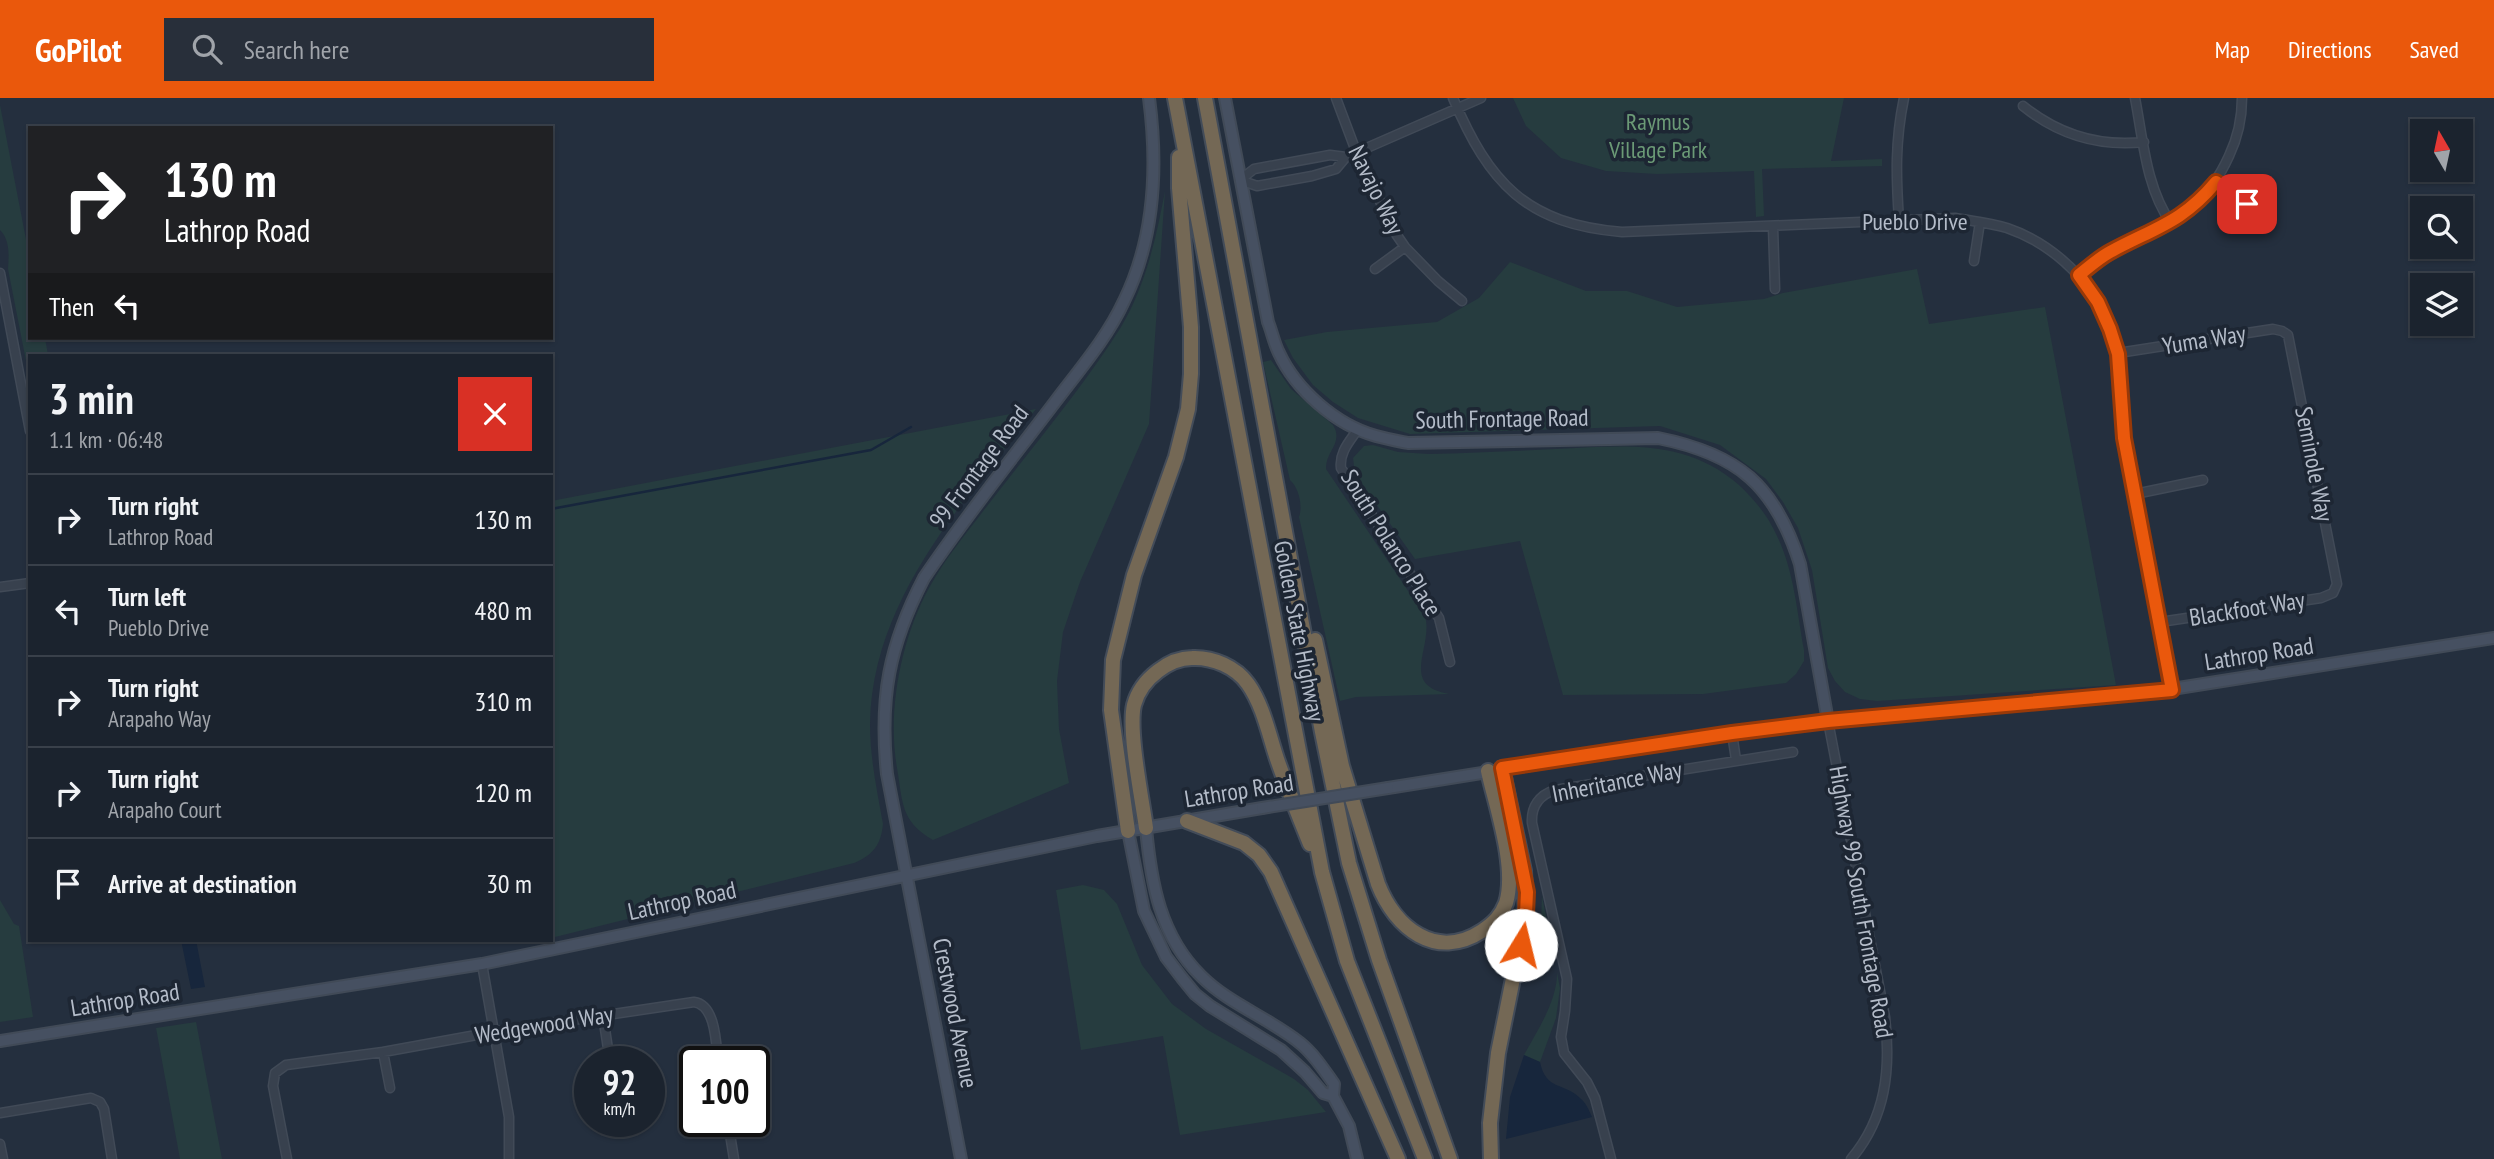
<!DOCTYPE html>
<meta charset="utf-8">
<style>
body{margin:0;font-family:"PT Sans Narrow",sans-serif;background:#282f3a;color:#f1f3f6;height:100vh;display:flex;flex-direction:column;font-size:26px;white-space:nowrap}
*{box-sizing:border-box;margin:0}
p{font-size:23px;color:#a0a4aa}
.icon{flex:none;width:38px;height:38px;fill:none;stroke:currentColor;stroke-width:2;stroke-linecap:round;stroke-linejoin:round}
.map{position:relative;flex:1;overflow:hidden}
.sheet{position:absolute;left:28px;top:256px;width:525px;height:588px;display:flex;flex-direction:column;background:#1b232e;border-radius:0px;box-shadow:0 2px 5px #0004,0 0 0 2px #39404a}
.sheet>*{flex:none}
.guide{position:absolute;left:28px;top:28px;width:525px;height:214px;border-radius:0px;box-shadow:0 2px 5px #0004,0 0 0 2px #39404a;background:#202124;color:#fff;overflow:hidden}
.needle{width:46px;rotate:351deg}
.tools{position:absolute;left:2410px;top:21px;display:grid;gap:14px}
.tools a{display:grid;place-items:center;width:63px;height:63px;border-radius:0px;background:#1b232e;box-shadow:0 2px 5px #0004,0 0 0 2px #39404a;font-size:35px}
.speed{position:absolute;left:574px;top:948px;display:flex;gap:14px;font-size:35px;font-weight:700;text-align:center}
.speed>*{display:grid;place-content:center;width:91px;height:91px;border-radius:50%;background:#1b232e;box-shadow:0 2px 5px #0004,0 0 0 2px #39404a;line-height:1}
.speed small{font-size:18px;font-weight:400}
.speed .limit{border:4px solid #111;border-radius:10px;background:#fff;color:#111}
.pin{position:absolute;display:grid;place-items:center;width:60px;height:60px;color:#fff;margin:-30px;border-radius:14px;box-shadow:0 4px 10px #0006}
.me{position:absolute;width:77px;margin:-38px;rotate:9deg;stroke-linejoin:round;filter:drop-shadow(0 0 5px #0008)}
.turn{display:flex;align-items:center;gap:24px;height:147px;padding:0 21px;font-size:32px}
.turn .icon{width:91px;height:91px;stroke-width:2.5}
.turn b{display:block;font-size:49px;line-height:60px}
.then{display:flex;align-items:center;height:66px;padding:0 21px;background:#0003;gap:14px;font-size:26px}
.round{display:grid;place-items:center;flex:none;width:74px;height:74px;border-radius:0px;background:#282f3a}
.summary{display:flex;align-items:center;justify-content:space-between;height:119px;padding:0 21px}
h1{font-size:42px;font-weight:800;line-height:52px}
ul{padding:0;list-style:none}
li{display:flex;align-items:center;gap:21px;height:91px;padding:0 21px;border-top:2px solid #39404a}
li div{flex:1}
li b{display:block;font-size:26px}
li em{font-style:normal}
header{display:flex;align-items:center;gap:42px;box-sizing:border-box;height:98px;padding:0 35px;background:#ea580c;color:#fff}
header strong{font-size:33px}
nav{display:flex;gap:38px;margin-inline-start:auto;font-size:24px}
.search{width:490px;height:63px;background:#282f3a;display:flex;align-items:center;gap:18px;box-sizing:border-box;padding:0 24px;border-radius:0px;color:#a0a4aa;font-size:26px}
.map>svg:first-child{display:block}
.green{fill:#263c3f}
.water{fill:#17263c}
.lines{fill:none;stroke-linecap:round;stroke-linejoin:round}
.stream{stroke:#17263c;stroke-width:2.5}
.street-casing{stroke:#414a57;stroke-width:11}
.secondary-casing{stroke:#414a57;stroke-width:14}
.highway-casing{stroke:#434c59;stroke-width:18}
.street{stroke:#38414e;stroke-width:8}
.secondary{stroke:#465061;stroke-width:10}
.highway{stroke:#746855;stroke-width:14}
.secondary-bridge-casing{stroke:#414a57;stroke-width:14;stroke-linecap:butt}
.secondary-bridge{stroke:#465061;stroke-width:10}
.route-casing{stroke:#983908;stroke-width:18}
.route{stroke:#ea580c;stroke-width:12}
.labels{text-anchor:middle;stroke-width:7;stroke-linejoin:round;paint-order:stroke}
.park-label{font-size:24px;fill:#6b9a76;stroke:#1d2633}
.street-label{font-size:24px;fill:#b4bcc9;stroke:#1d2633}
</style>
<header>
<strong>GoPilot</strong>
<div class="search"><svg class="icon" aria-label="search" viewBox="0 0 24 24"><circle cx="10" cy="10" r="6"/><path d="M15 15l6 6"/></svg>Search here</div>
<nav><a>Map</a><a>Directions</a><a>Saved</a></nav>
</header>
<div class="map">
<svg width="2494" height="1061" viewBox="0 0 2494 1061">
<rect width="100%" height="100%" fill="#242f3e"/>
<path class="green" d="M1513 0H1844L1831 63 1882 61V68L1762 71 1764 118 1756 119 1754 73 1657 76 1606 73 1561 60 1526 28Z
M0 7 30 162V240H45L48 257H30V283L8 171C9 157 10 142 0 132Z
M1165 93 1149 326 1080 484 1063 534 1057 583 1059 631 1069 685 933 742C900 723 903 704 897 670 887 613 901 541 929 490 944 462 965 437 984 412 1029 353 1082 291 1121 229 1146 187 1156 140 1165 93Z
M1510 164 1586 193H1627L1677 209 1764 201 1783 195 1917 171 1929 226 2045 209 2116 587 1877 603 1860 601 1845 594 1835 583 1828 570 1812 472 1798 430 1783 404 1766 381 1720 347 1660 328 1410 336 1358 320 1333 304 1313 287 1293 260 1284 242 1327 234 1437 224 1479 200Z
M1271 262 1291 291 1333 327C1344 345 1325 354 1326 371L1425 518C1434 549 1398 587 1449 596L1356 599 1340 603 1299 419C1303 408 1299 390 1290 382L1263 264Z
M1036 311C964 405 872 500 870 626 870 660 877 693 883 726 881 747 873 757 854 765L555 839 551 813V403Z
M1373 347 1398 354 1428 356C1471 355 1514 353 1556 351 1623 348 1685 340 1739 387 1755 402 1768 418 1777 438 1794 473 1797 514 1804 552V563L1796 576 1786 585 1703 596 1563 597 1520 443 1415 461 1355 376 1353 360 1364 348Z
M1083 787 1104 792 1117 806 1142 867 1172 906 1206 931 1294 981 1308 992 1326 1014 1180 1037 1163 938 1081 952 1056 792Z
M1542 798 1560 890 1556 920 1540 964 1524 957C1537 933 1556 905 1557 877 1557 870 1554 861 1552 854L1536 848 1541 822Z
M0 802 14 826 19 828 33 919 0 924Z
M196 924 197 929 222 1061H180L156 930Z"/>
<path class="water" d="M181 842H196L205 889 191 891Z
M1524 957 1540 964C1546 993 1564 984 1580 1000 1586 1005 1589 1012 1592 1019L1506 1041 1510 999Z"/>
<g class="lines">
<path class="stream" d="M551 411 871 352 911 329"/>
<g class="street-casing">
<path id="street" d="M1336 0 1357 56 1396 136 1405 149 1438 183 1462 203
M1453 0C1489 85 1526 126 1622 134L1955 120C1972 123 1990 125 2007 130 2060 148 2109 199 2118 256 2124 289 2121 323 2127 356 2142 435 2158 513 2172 591
M2135 0C2143 41 2146 90 2171 125
M2023 8C2059 37 2098 49 2144 44
M1240 82 1254 71 1330 57 1346 59 1481 0
M1240 82 1257 88 1312 78 1336 71 1346 59
M2216 84 2262 117
M1899 122C1896 78 1895 43 1904 0
M1773 129 1775 191
M1974 163 1980 124
M1375 171 1405 149
M0 175 30 333
M2079 177C2089 169 2099 160 2109 154 2163 124 2201 120 2229 58 2238 39 2242 21 2242 0
M2118 255 2273 231 2282 233 2288 237 2337 486 2333 495 2321 500 2160 524
M1358 331C1350 343 1339 354 1341 370L1439 520 1450 564
M2135 396 2203 382
M0 489 30 485
M1828 623 1885 919C1891 971 1886 1020 1851 1061
M1732 635 1736 662
M482 866 509 1019V1061
M603 918 610 964
M383 954 390 990
M0 1015 91 1000 100 1004 104 1011 112 1061
M728 1024 734 1061
M0 1046 3 1061
M287 1061 273 988 275 975 286 967 383 954 493 934 694 904C716 907 716 946 718 964
M1611 1061 1595 1000 1587 984 1564 955 1561 939 1565 913 1567 881 1532 725C1531 709 1539 697 1555 692L1793 654"/>
</g>
<g class="secondary-casing">
<path id="secondary" d="M1225 0 1268 224C1272 234 1274 245 1279 255 1296 292 1336 327 1376 338 1387 341 1398 343 1408 345L1658 340C1738 356 1775 387 1800 466L1828 623
M1388 690 1732 635 1828 623 2172 591 2494 540
M1146 730C1151 785 1160 838 1201 878 1229 906 1269 920 1300 945 1314 956 1324 972 1334 986L1333 998 1349 1028 1357 1061
M1128 733 1144 813 1166 859 1182 880 1195 896 1210 908 1281 952 1305 974 1323 995 1333 998
M0 943 482 866 1097 738 1262 710
M961 1061 887 676C879 600 889 547 924 480 965 419 1011 362 1055 304 1079 272 1107 240 1124 203 1155 140 1158 68 1149 0"/>
</g>
<g class="highway-casing">
<path id="highway" d="M1175 0 1322 774 1347 863 1425 1061
M1205 0 1322 634 1349 765 1379 862 1450 1061
M1315 542 1342 668 1378 786C1395 830 1436 863 1482 833 1494 825 1501 818 1506 805 1517 769 1496 709 1488 673
M1187 723 1244 745 1259 757 1271 774 1398 1061
M1146 730C1142 701 1128 633 1134 607 1138 592 1146 582 1158 573 1167 566 1180 560 1192 560 1213 559 1236 569 1248 586 1263 607 1269 637 1277 661 1287 690 1299 718 1310 746
M1128 733 1111 612 1113 562 1134 477 1176 359 1188 311 1191 276V229L1179 90V59
M1491 1061 1490 1025 1498 955 1526 816 1524 773 1502 670"/>
</g>
<use href="#street" class="street"/>
<use href="#secondary" class="secondary"/>
<use href="#highway" class="highway"/>
<g class="secondary-bridge-casing">
<path id="secondary-bridge" d="M1262 710 1388 690"/>
</g>
<use href="#secondary-bridge" class="secondary-bridge"/>
</g>
<g class="lines">
<g class="route-casing">
<path id="route" d="M1521 847 1526 816 1527 794 1502 670 1732 635 1828 623 2172 592 2124 340 2118 256 2110 231 2098 204 2079 177C2089 169 2099 160 2110 154 2154 130 2182 125 2216 84L2247 106"/>
</g>
<use href="#route" class="route"/>
</g>
<g class="labels">
<g class="park-label">
<text x="1658" y="32">Raymus<tspan x="1658" dy="28">Village Park</tspan></text>
</g>
<g class="street-label">
<text transform="translate(1376 92) rotate(64)" y="8">Navajo Way</text>
<text x="1915" y="132">Pueblo Drive</text>
<text transform="translate(2204 242) rotate(-9)" y="8">Yuma Way</text>
<text transform="translate(1502 321) rotate(-1)" y="8">South Frontage Road</text>
<text transform="translate(2314 366) rotate(79)" y="8">Seminole Way</text>
<text transform="translate(979 369) rotate(-53)" y="8">99 Frontage Road</text>
<text transform="translate(1391 445) rotate(58)" y="8">South Polanco Place</text>
<text transform="translate(2247 511) rotate(-9)" y="8">Blackfoot Way</text>
<text transform="translate(1299 533) rotate(79)" y="8">Golden State Highway</text>
<text transform="translate(2259 556) rotate(-9)" y="8">Lathrop Road</text>
<text transform="translate(1617 684) rotate(-11)" y="8">Inheritance Way</text>
<text transform="translate(1239 693) rotate(-9)" y="8">Lathrop Road</text>
<text transform="translate(682 803) rotate(-12)" y="8">Lathrop Road</text>
<text transform="translate(1861 804) rotate(80)" y="8">Highway 99 South Frontage Road</text>
<text transform="translate(125 902) rotate(-9)" y="8">Lathrop Road</text>
<text transform="translate(955 915) rotate(79)" y="8">Crestwood Avenue</text>
<text transform="translate(544 927) rotate(-9)" y="8">Wedgewood Way</text>
</g>
</g>
</svg>
<div class="tools">
<a><svg class="needle" viewBox="-14 -14 28 28"><path d="M0-13l5 13h-10z" fill="#e53935"/><path d="M0 13l5-13h-10z" fill="#a0a4aa"/></svg></a>
<a><svg class="icon" aria-label="search" viewBox="0 0 24 24"><circle cx="10" cy="10" r="6"/><path d="M15 15l6 6"/></svg></a>
<a><svg class="icon" aria-label="layers" viewBox="0 0 24 24"><path d="M12 4l9 5-9 5-9-5zM3 14l9 5 9-5"/></svg></a>
</div>
<div class="speed"><div>92<small>km/h</small></div><div class="limit">100</div></div>
<div class="pin" style="left:2247px;top:106px;background:#d93025"><svg class="icon" aria-label="arrive" viewBox="0 0 24 24"><path d="M6 21V4h12l-3 4 3 4H6"/></svg></div>
<svg class="me" style="left:1521px;top:847px" viewBox="-20 -20 40 40"><circle r="19" fill="#fff"/><path d="M0-13L10 11 0 6-10 11z" fill="#ea580c"/></svg>
<div class="guide">
<div class="turn"><svg class="icon" aria-label="right" viewBox="0 0 24 24"><path d="M7 20v-9h11M14 6l5 5-5 5"/></svg><div><b>130 m</b>Lathrop Road</div></div>
<div class="then">Then<svg class="icon" aria-label="left" viewBox="0 0 24 24"><path d="M17 20v-9H6M10 6l-5 5 5 5"/></svg></div>
</div>
<section class="sheet">
<div class="summary"><div><h1>3 min</h1><p>1.1 km · 06:48</p></div><a class="round" style="background:#d93025;color:#fff"><svg class="icon" aria-label="close" viewBox="0 0 24 24"><path d="M6 6l12 12M18 6L6 18"/></svg></a></div>
<ul>
<li><svg class="icon" aria-label="right" viewBox="0 0 24 24"><path d="M7 20v-9h11M14 6l5 5-5 5"/></svg><div><b>Turn right</b><p>Lathrop Road</p></div><em>130 m</em></li>
<li><svg class="icon" aria-label="left" viewBox="0 0 24 24"><path d="M17 20v-9H6M10 6l-5 5 5 5"/></svg><div><b>Turn left</b><p>Pueblo Drive</p></div><em>480 m</em></li>
<li><svg class="icon" aria-label="right" viewBox="0 0 24 24"><path d="M7 20v-9h11M14 6l5 5-5 5"/></svg><div><b>Turn right</b><p>Arapaho Way</p></div><em>310 m</em></li>
<li><svg class="icon" aria-label="right" viewBox="0 0 24 24"><path d="M7 20v-9h11M14 6l5 5-5 5"/></svg><div><b>Turn right</b><p>Arapaho Court</p></div><em>120 m</em></li>
<li><svg class="icon" aria-label="arrive" viewBox="0 0 24 24"><path d="M6 21V4h12l-3 4 3 4H6"/></svg><div><b>Arrive at destination</b></div><em>30 m</em></li>
</ul>
</section>
</div>
